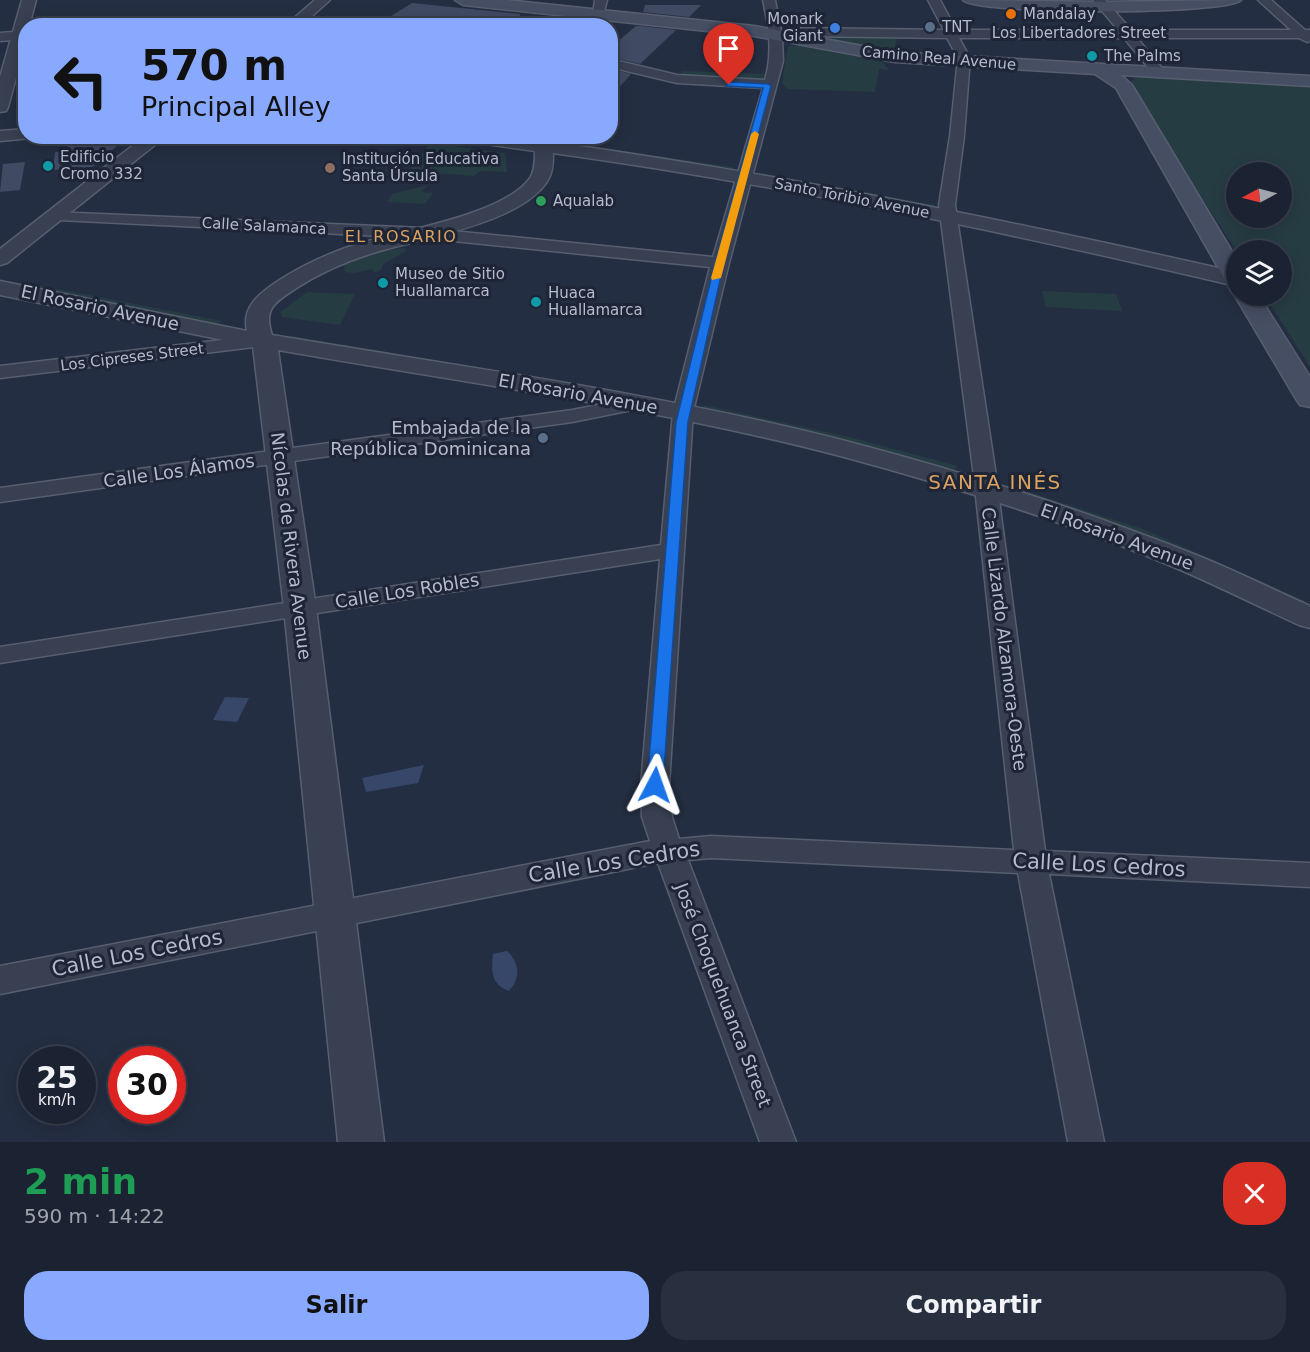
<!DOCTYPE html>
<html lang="es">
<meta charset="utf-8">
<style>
body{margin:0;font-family:"DejaVu Sans",sans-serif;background:#282f3e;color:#f1f3f6;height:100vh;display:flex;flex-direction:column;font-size:22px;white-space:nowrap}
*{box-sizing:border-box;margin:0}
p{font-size:20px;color:#a0a4ac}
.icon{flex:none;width:33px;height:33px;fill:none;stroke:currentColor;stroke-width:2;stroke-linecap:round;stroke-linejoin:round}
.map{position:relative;height:1142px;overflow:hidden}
.drawer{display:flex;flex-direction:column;background:#1b2232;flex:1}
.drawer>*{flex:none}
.guide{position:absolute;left:18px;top:18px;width:600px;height:126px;border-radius:24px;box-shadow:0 3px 15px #0003,0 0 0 2px #393f4d;background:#88a9fd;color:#111;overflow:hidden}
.needle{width:39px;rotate:263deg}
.tools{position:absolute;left:1226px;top:162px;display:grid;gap:12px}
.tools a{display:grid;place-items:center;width:66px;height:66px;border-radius:50%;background:#1b2232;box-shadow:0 3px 15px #0003,0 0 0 2px #393f4d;font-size:30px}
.speed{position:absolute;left:18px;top:1046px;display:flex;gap:12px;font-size:30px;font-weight:700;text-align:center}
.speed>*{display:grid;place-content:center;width:78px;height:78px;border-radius:50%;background:#1b2232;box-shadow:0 3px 15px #0003,0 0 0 2px #393f4d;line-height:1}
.speed small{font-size:15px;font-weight:400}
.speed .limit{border:9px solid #d22;background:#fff;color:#111}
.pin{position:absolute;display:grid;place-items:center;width:51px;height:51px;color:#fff;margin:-62px -26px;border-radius:50% 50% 50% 0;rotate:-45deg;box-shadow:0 0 6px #0007}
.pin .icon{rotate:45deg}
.me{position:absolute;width:66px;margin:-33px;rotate:4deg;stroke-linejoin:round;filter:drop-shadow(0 0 4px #0008)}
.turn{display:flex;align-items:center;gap:21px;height:126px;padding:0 24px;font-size:27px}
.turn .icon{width:78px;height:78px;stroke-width:2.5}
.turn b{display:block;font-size:42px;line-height:51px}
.round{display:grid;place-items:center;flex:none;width:63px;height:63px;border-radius:24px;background:#282f3e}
.headline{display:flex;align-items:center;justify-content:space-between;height:102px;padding:0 24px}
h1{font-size:36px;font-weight:600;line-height:45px;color:#1e9e55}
.cta{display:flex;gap:12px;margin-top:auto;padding:12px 24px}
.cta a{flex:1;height:69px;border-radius:24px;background:#88a9fd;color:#111;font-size:24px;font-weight:600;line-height:69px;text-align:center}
.cta a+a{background:#282f3e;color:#f1f3f6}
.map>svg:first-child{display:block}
.green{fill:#263c43;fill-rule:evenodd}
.water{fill:#37476a}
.building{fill:#404a62}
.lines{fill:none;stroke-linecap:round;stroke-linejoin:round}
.minor-casing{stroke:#565e6f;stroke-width:3}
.tertiary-casing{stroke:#565e6f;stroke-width:3}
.secondary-casing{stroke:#565e6f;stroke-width:3}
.minor{fill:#384051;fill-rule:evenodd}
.tertiary{fill:#384051;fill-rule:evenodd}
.secondary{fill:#464e64;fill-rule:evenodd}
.route{fill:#1a73e8;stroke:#114b97;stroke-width:1.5}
.slow{fill:#f59e0b}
.food-dot{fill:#e8710a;stroke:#1d2536;stroke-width:2}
.service-dot{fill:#5c6f8a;stroke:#1d2536;stroke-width:2}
.shop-dot{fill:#3f7fe0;stroke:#1d2536;stroke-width:2}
.culture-dot{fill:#0f9aa8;stroke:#1d2536;stroke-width:2}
.education-dot{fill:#8d6e63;stroke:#1d2536;stroke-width:2}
.leisure-dot{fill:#2e9e5b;stroke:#1d2536;stroke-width:2}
.labels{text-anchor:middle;stroke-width:6;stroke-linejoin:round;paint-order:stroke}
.far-poi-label{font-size:15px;fill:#b5bbcc;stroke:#1d2536;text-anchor:start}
.far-street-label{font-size:15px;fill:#b5bbcc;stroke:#1d2536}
.far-neighbourhood-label{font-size:16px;letter-spacing:1.5px;fill:#dba260;stroke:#1d2536}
.street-label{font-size:18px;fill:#b5bbcc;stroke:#1d2536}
.poi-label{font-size:18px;fill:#b5bbcc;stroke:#1d2536;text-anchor:end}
.neighbourhood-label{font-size:20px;letter-spacing:1.5px;fill:#dba260;stroke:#1d2536}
.near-street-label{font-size:21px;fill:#b5bbcc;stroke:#1d2536}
</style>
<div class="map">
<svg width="1310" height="1142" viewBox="0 0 1310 1142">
<rect width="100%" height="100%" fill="#242e42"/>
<path class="green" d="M804 33 898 34 893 55 801 36Z
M788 46H803L883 62 889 70 879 69 875 92 787 89 782 83Z
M682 71 768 74 764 82 679 77 658 72 681 74Z
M1145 76 1310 84V367L1265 296H1281V250H1236L1127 84 1136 78ZM1236 172H1281V218H1236Z
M562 142 733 167 734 169 731 171 556 144Z
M430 143 505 153 507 172 481 171 474 176 409 171Z
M757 172 935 205 934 211 754 176Z
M427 185 422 192 433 193 425 204 387 202 392 194Z
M405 248 406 251 383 264 381 270 374 273 372 269 355 273 345 272 344 264 382 251Z
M27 283 222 321 212 328 16 289Z
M1042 291 1116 294 1122 311 1046 307Z
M307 292 355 294 340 325 282 317 280 312Z
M291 336H293L664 399 660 405 285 341Z
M703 405 849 437 958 466 952 472 699 413Z
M1010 486 1143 529 1305 601 1298 609 1008 494Z"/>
<path class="water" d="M225 697 249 698 237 722 213 720Z
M424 765 418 783 366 792 362 778Z
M507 951C520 963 521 978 509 991 491 985 491 971 493 954Z"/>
<path class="building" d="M412 3 520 14 519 26H375Z
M645 5H701L689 17 643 12Z
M636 26H641L676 30 640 64 610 57V48Z
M610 69 631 74 610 98Z
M108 136H129L91 168 53 170 55 152 67 151 68 141Z
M25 162 20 190 0 192 3 164Z"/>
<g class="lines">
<g class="minor-casing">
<path id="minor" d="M595 0H607L603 16 599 17 593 14Z
M763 0H775L781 31 804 28 944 30 928 0H940L956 30H1118L1093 0H1105L1131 30H1291L1258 0H1271L1305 30H1310V41L1307 42 1299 38H1137L1166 73 1160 77 1155 76 1124 38H959L970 58 964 136 955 205 995 469 1045 851 1310 863V887L1049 874 1104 1142H1068L1018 873 711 858 688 860 796 1142H760L658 863 0 994V966L650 841 642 817 641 785 660 559 0 663V647L661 545 673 412 710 267 423 238 59 220 53 218 51 215 53 212 423 228 713 257 763 88 677 83 610 67V59L677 75 765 80C773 52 769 28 763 0ZM804 36 947 38 958 58 950 136 939 205 973 469 1014 850 711 836 679 839 672 817 669 785 693 412 729 263 783 61 782 38Z
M26 31V39L0 41V33Z
M264 335 271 337 273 341 271 345 0 378V366Z
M635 398 642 400 645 404 642 408 572 422 0 502V488L572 410Z"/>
</g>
<g class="tertiary-casing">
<path id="tertiary" d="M22 0H36L29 26H26V41L8 107 6 111 0 112V77Z
M315 0H330L301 26H285Z
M26 129V136L32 138 0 141V131Z
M145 136H166L7 263 0 265V249Z
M455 136H507L540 141 544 136H561L558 143C786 175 1012 221 1236 272V286C1010 233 783 185 553 153 553 161 553 169 550 176 529 223 415 239 370 254 344 262 318 274 295 289 275 302 263 309 272 335 468 368 666 394 857 444 974 475 1089 512 1201 557 1238 572 1274 590 1310 606V628L1299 625C1260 607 1222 588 1183 571 1073 524 959 488 844 457 659 408 466 383 278 350L316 608 384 1142H338L284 608 253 346 0 295V281L247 331C241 307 260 293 278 281 303 265 329 253 357 244 400 231 504 215 530 178 535 171 535 159 535 151L464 141Z"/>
</g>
<g class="secondary-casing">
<path id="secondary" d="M455 0H506L754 26 895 52 1310 76V86L1121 75 1132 85 1236 258V285L1228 283 1224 278 1116 88 1095 74 895 62 754 36 463 5Z
M963 0 1102 2 1241 0C1228 15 976 15 963 0Z
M1236 294 1259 296 1310 377V407L1300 405 1296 399 1235 296Z"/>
</g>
<use href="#minor" class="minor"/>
<use href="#tertiary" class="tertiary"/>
<use href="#secondary" class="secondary"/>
</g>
<path class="route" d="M729 82 768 84 771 86 724 263 688 422 663 785 661 789H649L647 785 676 422 715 263 763 88 726 86Z"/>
<path class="slow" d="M755 131 759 134 721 278 712 280 711 278 751 134Z"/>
<circle class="food-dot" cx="1011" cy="14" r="6"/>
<g class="service-dot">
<circle cx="930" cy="27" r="6"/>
<circle cx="543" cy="438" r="6"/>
</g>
<circle class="shop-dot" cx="835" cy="28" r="6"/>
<g class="culture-dot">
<circle cx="1092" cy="56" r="6"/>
<circle cx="48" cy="166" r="6"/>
<circle cx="383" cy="283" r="6"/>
<circle cx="536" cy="302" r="6"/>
</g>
<circle class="education-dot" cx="330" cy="168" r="6"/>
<circle class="leisure-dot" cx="541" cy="201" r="6"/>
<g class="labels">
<g class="far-poi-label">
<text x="1023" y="19">Mandalay</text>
<text x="823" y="24" text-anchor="end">Monark<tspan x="823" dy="17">Giant</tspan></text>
<text x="942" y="32">TNT</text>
<text x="1104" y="61">The Palms</text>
<text x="60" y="162">Edificio<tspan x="60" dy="17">Cromo 332</tspan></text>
<text x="342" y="164">Institución Educativa<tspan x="342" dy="17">Santa Úrsula</tspan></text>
<text x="553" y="206">Aqualab</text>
<text x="395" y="279">Museo de Sitio<tspan x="395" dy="17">Huallamarca</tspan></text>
<text x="548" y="298">Huaca<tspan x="548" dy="17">Huallamarca</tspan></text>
</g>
<g class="far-street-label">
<text x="1079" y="38">Los Libertadores Street</text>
<text transform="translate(939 58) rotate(5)" y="5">Camino Real Avenue</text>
<text transform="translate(852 198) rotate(11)" y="5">Santo Toribio Avenue</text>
<text transform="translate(264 226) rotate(3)" y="5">Calle Salamanca</text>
<text transform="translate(132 357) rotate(-7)" y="5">Los Cipreses Street</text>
</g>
<g class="far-neighbourhood-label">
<text x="401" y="242">EL ROSARIO</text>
</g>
<g class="street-label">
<text transform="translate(100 308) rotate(12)" y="6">El Rosario Avenue</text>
<text transform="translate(578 394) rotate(10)" y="6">El Rosario Avenue</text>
<text transform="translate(179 471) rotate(-8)" y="6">Calle Los Álamos</text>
<text transform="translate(1117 537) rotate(20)" y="6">El Rosario Avenue</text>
<text transform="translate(291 546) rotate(83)" y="6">Nícolas de Rivera Avenue</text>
<text transform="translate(407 591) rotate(-9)" y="6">Calle Los Robles</text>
<text transform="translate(1004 639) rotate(83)" y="6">Calle Lizardo Alzamora-Oeste</text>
<text transform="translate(723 995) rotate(69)" y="6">José Choquehuanca Street</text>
</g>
<g class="poi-label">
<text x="531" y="434">Embajada de la<tspan x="531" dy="21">República Dominicana</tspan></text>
</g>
<g class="neighbourhood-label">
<text x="995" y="489">SANTA INÉS</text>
</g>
<g class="near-street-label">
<text transform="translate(614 862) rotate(-9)" y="7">Calle Los Cedros</text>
<text transform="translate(1099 865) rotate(3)" y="7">Calle Los Cedros</text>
<text transform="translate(137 953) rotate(-11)" y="7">Calle Los Cedros</text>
</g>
</g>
</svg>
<div class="tools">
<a><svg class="needle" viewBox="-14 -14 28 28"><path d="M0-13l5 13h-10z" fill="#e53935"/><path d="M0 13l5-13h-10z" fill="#a0a4ac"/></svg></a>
<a><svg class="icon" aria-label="layers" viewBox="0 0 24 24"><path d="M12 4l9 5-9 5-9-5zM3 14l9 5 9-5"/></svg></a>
</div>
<div class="speed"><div>25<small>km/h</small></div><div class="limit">30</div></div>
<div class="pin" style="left:729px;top:85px;background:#d93025"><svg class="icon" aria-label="arrive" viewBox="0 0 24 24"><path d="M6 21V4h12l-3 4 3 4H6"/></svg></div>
<svg class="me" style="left:655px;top:785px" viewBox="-20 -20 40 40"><path d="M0-17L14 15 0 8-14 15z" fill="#1a73e8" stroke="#fff" stroke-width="4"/></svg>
<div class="guide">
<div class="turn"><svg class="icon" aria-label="left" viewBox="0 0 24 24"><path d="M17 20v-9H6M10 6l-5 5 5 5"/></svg><div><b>570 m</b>Principal Alley</div></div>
</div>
</div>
<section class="drawer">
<div class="headline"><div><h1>2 min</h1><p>590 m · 14:22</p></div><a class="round" style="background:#d93025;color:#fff"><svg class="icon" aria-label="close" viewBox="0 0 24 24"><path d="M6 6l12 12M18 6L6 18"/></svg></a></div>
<div class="cta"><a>Salir</a><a>Compartir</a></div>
</section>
